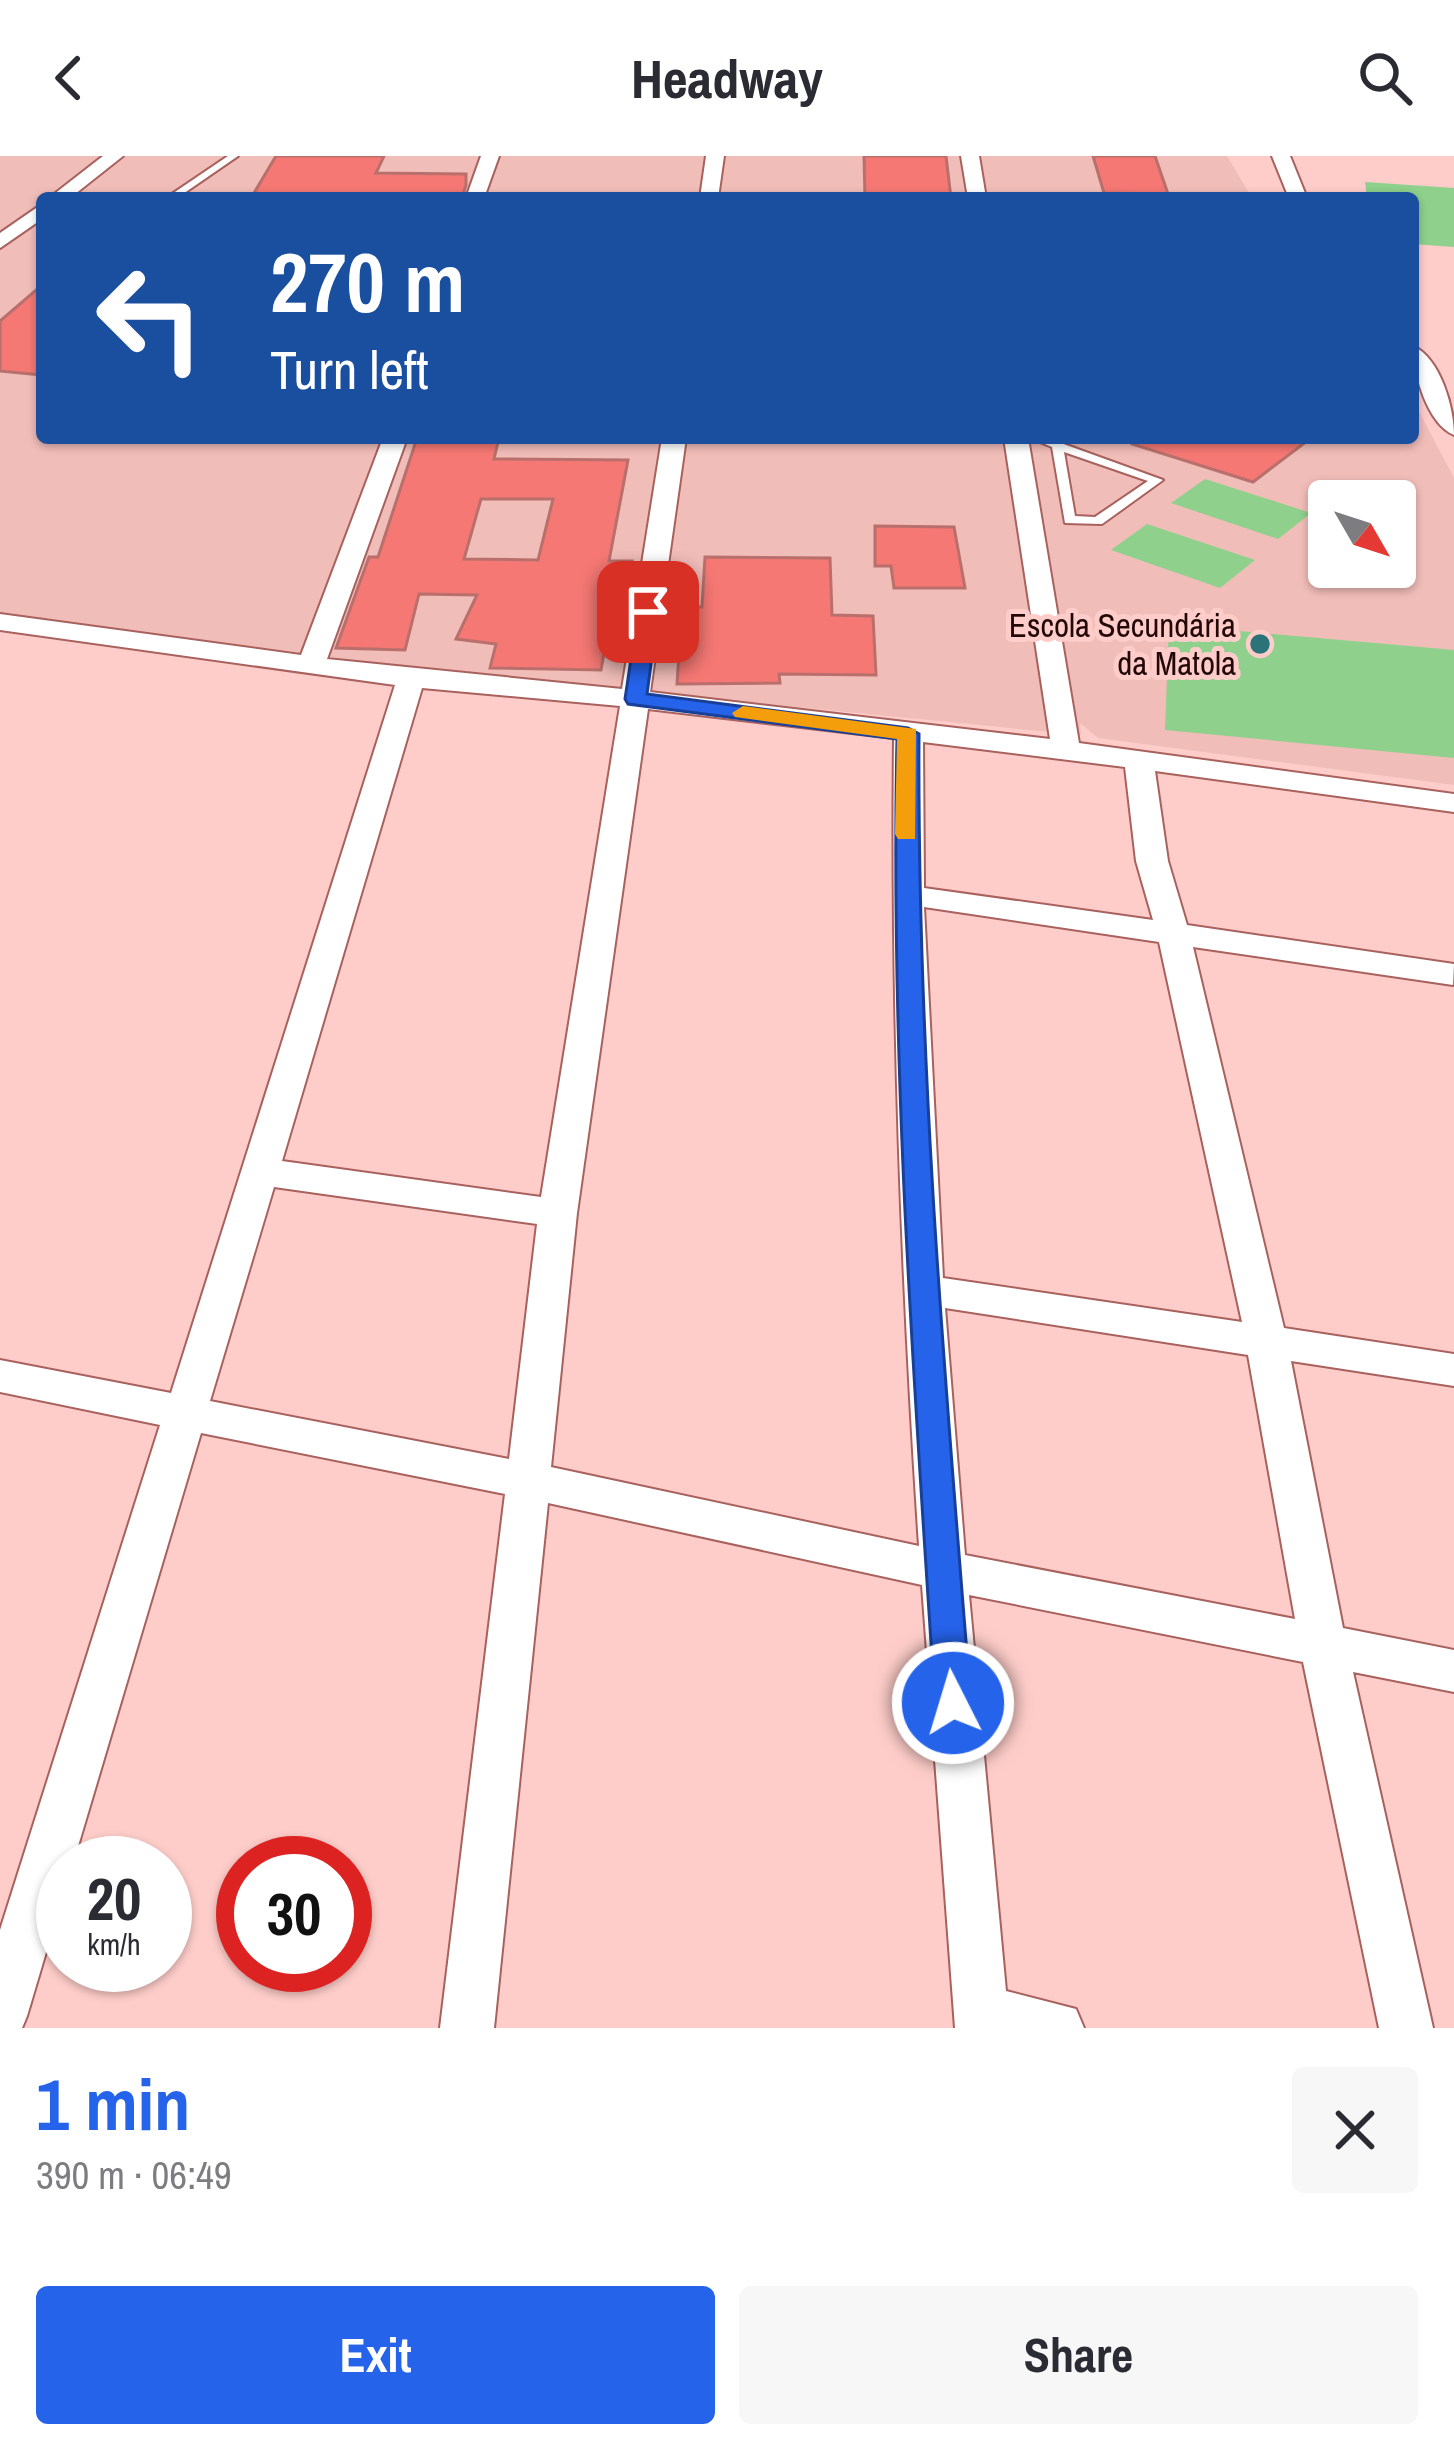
<!DOCTYPE html>
<meta charset="utf-8">
<style>
body{margin:0;font-family:"Archivo Narrow",sans-serif;background:#f7f7f7;color:#2b2b33;height:100vh;display:flex;flex-direction:column;font-size:45px;white-space:nowrap}
*{box-sizing:border-box;margin:0}
p{font-size:39px;color:#7c7c81}
.icon{flex:none;width:66px;height:66px;fill:none;stroke:currentColor;stroke-width:2;stroke-linecap:round;stroke-linejoin:round}
.map{position:relative;height:1872px;overflow:hidden}
.drawer{display:flex;flex-direction:column;background:#fff;flex:1}
.drawer>*{flex:none}
.top-card{position:absolute;left:36px;top:36px;width:1383px;height:252px;border-radius:12px;box-shadow:0 3px 9px #0004;background:#1a4fa0;color:#fff;overflow:hidden}
.needle{width:78px;rotate:129deg}
.fabs{position:absolute;left:1308px;top:324px;display:grid;gap:24px}
.fabs a{display:grid;place-items:center;width:108px;height:108px;border-radius:12px;background:#fff;box-shadow:0 3px 9px #0004;font-size:60px}
.speed{position:absolute;left:36px;top:1680px;display:flex;gap:24px;font-size:60px;font-weight:700;text-align:center}
.speed>*{display:grid;place-content:center;width:156px;height:156px;border-radius:50%;background:#fff;box-shadow:0 3px 9px #0004;line-height:1}
.speed small{font-size:30px;font-weight:400}
.speed .limit{border:18px solid #d22;background:#fff;color:#111}
.pin{position:absolute;display:grid;place-items:center;width:102px;height:102px;color:#fff;margin:-51px;border-radius:24px;box-shadow:0 6px 18px #0006}
.me{position:absolute;width:132px;margin:-66px;rotate:355deg;stroke-linejoin:round;filter:drop-shadow(0 0 9px #0008)}
.turn{display:flex;align-items:center;gap:42px;height:252px;padding:0 36px;font-size:54px}
.turn .icon{width:156px;height:156px;stroke-width:2.5}
.turn b{display:block;font-size:84px;line-height:102px}
.round{display:grid;place-items:center;flex:none;width:126px;height:126px;border-radius:12px;background:#f7f7f7}
.headline{display:flex;align-items:center;justify-content:space-between;height:204px;padding:0 36px}
h1{font-size:72px;font-weight:700;line-height:90px;color:#2563eb}
.action{display:flex;gap:24px;margin-top:auto;padding:24px 36px}
.action a{flex:1;height:138px;border-radius:12px;background:#2563eb;color:#fff;font-size:48px;font-weight:700;line-height:138px;text-align:center}
.action a+a{background:#f7f7f7;color:#2b2b33}
header{display:flex;justify-content:space-between;align-items:center;height:156px;padding:0 36px;background:#fff;font-size:54px;font-weight:700}
.map>svg:first-child{display:block}
.built{fill:#f1bdb9;fill-rule:evenodd}
.green{fill:#8ed08c}
.building{fill:#f57874;stroke:#b9706c;stroke-width:3;fill-rule:evenodd}
.lines{fill:none;stroke-linecap:round;stroke-linejoin:round}
.service-casing{stroke:#a8615d;stroke-width:4}
.minor-casing{stroke:#a8615d;stroke-width:4}
.service{fill:#fff;fill-rule:evenodd}
.minor{fill:#fff;fill-rule:evenodd}
.route{fill:#2563eb;stroke:#184099;stroke-width:3}
.slow{fill:#f59e0b}
.poi-dot{fill:#297379;stroke:#fecdc9;stroke-width:4.5}
.labels{text-anchor:middle;stroke-width:10;stroke-linejoin:round;paint-order:stroke}
.far-poi-label{font-size:33px;fill:#230808;stroke:#fecdc9;text-anchor:end}
</style>
<header><svg class="icon" aria-label="back" viewBox="0 0 24 24"><path d="M15 5l-7 7 7 7"/></svg>Headway<svg class="icon" aria-label="search" viewBox="0 0 24 24"><circle cx="10" cy="10" r="6"/><path d="M15 15l6 6"/></svg></header>
<div class="map">
<svg width="1454" height="1872" viewBox="0 0 1454 1872">
<rect width="100%" height="100%" fill="#fecdc9"/>
<path class="built" d="M0 0H1227L1252 42H42V282H1413V244L1454 322V629L1098 582 1080 567 1081 579 468 519 0 458ZM1329 345H1395V411H1329Z"/>
<path class="green" d="M1365 26 1454 32V91L1413 88V42H1367Z
M1205 323 1311 357 1278 383 1171 347Z
M1147 368 1255 404 1220 432 1111 394Z
M1169 469 1454 494V602L1165 574Z"/>
<path class="building" d="M276 0H384L376 17 466 18V29L462 42H251Z
M864 0H946L951 42H865Z
M1093 0H1155L1168 38 1104 37Z
M42 129V219L0 215V165Z
M417 282H499L494 303 628 304 609 405H632L621 468 608 475 601 514 490 512 496 488 456 483 477 439 419 438 405 494 336 492 369 401H378ZM481 343H553L538 404 464 403Z
M1133 282H1311L1253 326 1132 288Z
M875 370 954 371 965 432H894L891 410H875Z
M705 401 830 402 832 459 873 460 876 519 779 518 780 527 677 528 682 450 702 451Z"/>
<g class="lines">
<g class="service-casing">
<path id="service" d="M228 0H238L177 42H166Z
M1030 282H1047L1163 324 1102 368 1065 367 1052 291ZM1064 296 1148 325 1095 361 1075 360Z"/>
</g>
<g class="minor-casing">
<path id="minor" d="M103 0H123L70 42H49Z
M481 0H499L484 42H466Z
M706 0H724L718 42H700Z
M961 0H979L986 42H968Z
M1272 0H1290L1307 42H1289Z
M42 48V63L0 92V77Z
M1413 190C1440 202 1454 251 1454 279 1427 268 1413 216 1413 190Z
M383 282H407L327 503 622 533 662 282H686L650 536 1050 583 1004 282H1028L1079 587 1454 638V656L1155 615 1168 705 1187 769 1454 808 1453 829 1193 791 1284 1172 1454 1198V1230L1291 1205 1343 1472 1454 1494V1536L1353 1516 1433 1872H1379L1303 1506 969 1439 1006 1835 1076 1853 1084 1872H955L922 1429 548 1347 494 1872H440L505 1338 201 1277 73 1707H63V1739L27 1860 22 1872H0V1774L160 1269 0 1236V1204L171 1237 395 529 0 474V458L301 499ZM422 532 620 550 541 1041 282 1005ZM648 553 894 582C891 851 901 1120 919 1390L551 1311 577 1057ZM923 586 1125 611 1136 705 1153 764 924 732ZM924 751 1159 786 1242 1166 943 1122ZM274 1031 537 1068 509 1303 210 1245ZM945 1152 1248 1199 1295 1463 965 1399Z"/>
</g>
<use href="#service" class="service"/>
<use href="#minor" class="minor"/>
</g>
<path class="route" d="M648 450 658 456 647 538 908 572 919 578C917 902 945 1225 971 1547L966 1559 953 1564 940 1559 935 1547C914 1226 890 905 897 583L628 548 625 543 638 456Z"/>
<path class="slow" d="M743 550 916 573 915 683H898L895 678 897 583 735 561 732 557Z"/>
<circle class="poi-dot" cx="1260" cy="488" r="12"/>
<g class="labels">
<g class="far-poi-label">
<text x="1236" y="481">Escola Secundária<tspan x="1236" dy="38">da Matola</tspan></text>
</g>
</g>
</svg>
<div class="fabs">
<a><svg class="needle" viewBox="-14 -14 28 28"><path d="M0-13l5 13h-10z" fill="#e53935"/><path d="M0 13l5-13h-10z" fill="#7c7c81"/></svg></a>
</div>
<div class="speed"><div>20<small>km/h</small></div><div class="limit">30</div></div>
<div class="pin" style="left:648px;top:456px;background:#d93025"><svg class="icon" aria-label="arrive" viewBox="0 0 24 24"><path d="M6 21V4h12l-3 4 3 4H6"/></svg></div>
<svg class="me" style="left:953px;top:1547px" viewBox="-20 -20 40 40"><circle r="17" fill="#2563eb" stroke="#fff" stroke-width="3"/><path d="M0-11L8 9 0 5-8 9z" fill="#fff"/></svg>
<div class="top-card">
<div class="turn"><svg class="icon" aria-label="left" viewBox="0 0 24 24"><path d="M17 20v-9H6M10 6l-5 5 5 5"/></svg><div><b>270 m</b>Turn left</div></div>
</div>
</div>
<section class="drawer">
<div class="headline"><div><h1>1 min</h1><p>390 m · 06:49</p></div><a class="round"><svg class="icon" aria-label="close" viewBox="0 0 24 24"><path d="M6 6l12 12M18 6L6 18"/></svg></a></div>
<div class="action"><a>Exit</a><a>Share</a></div>
</section>
